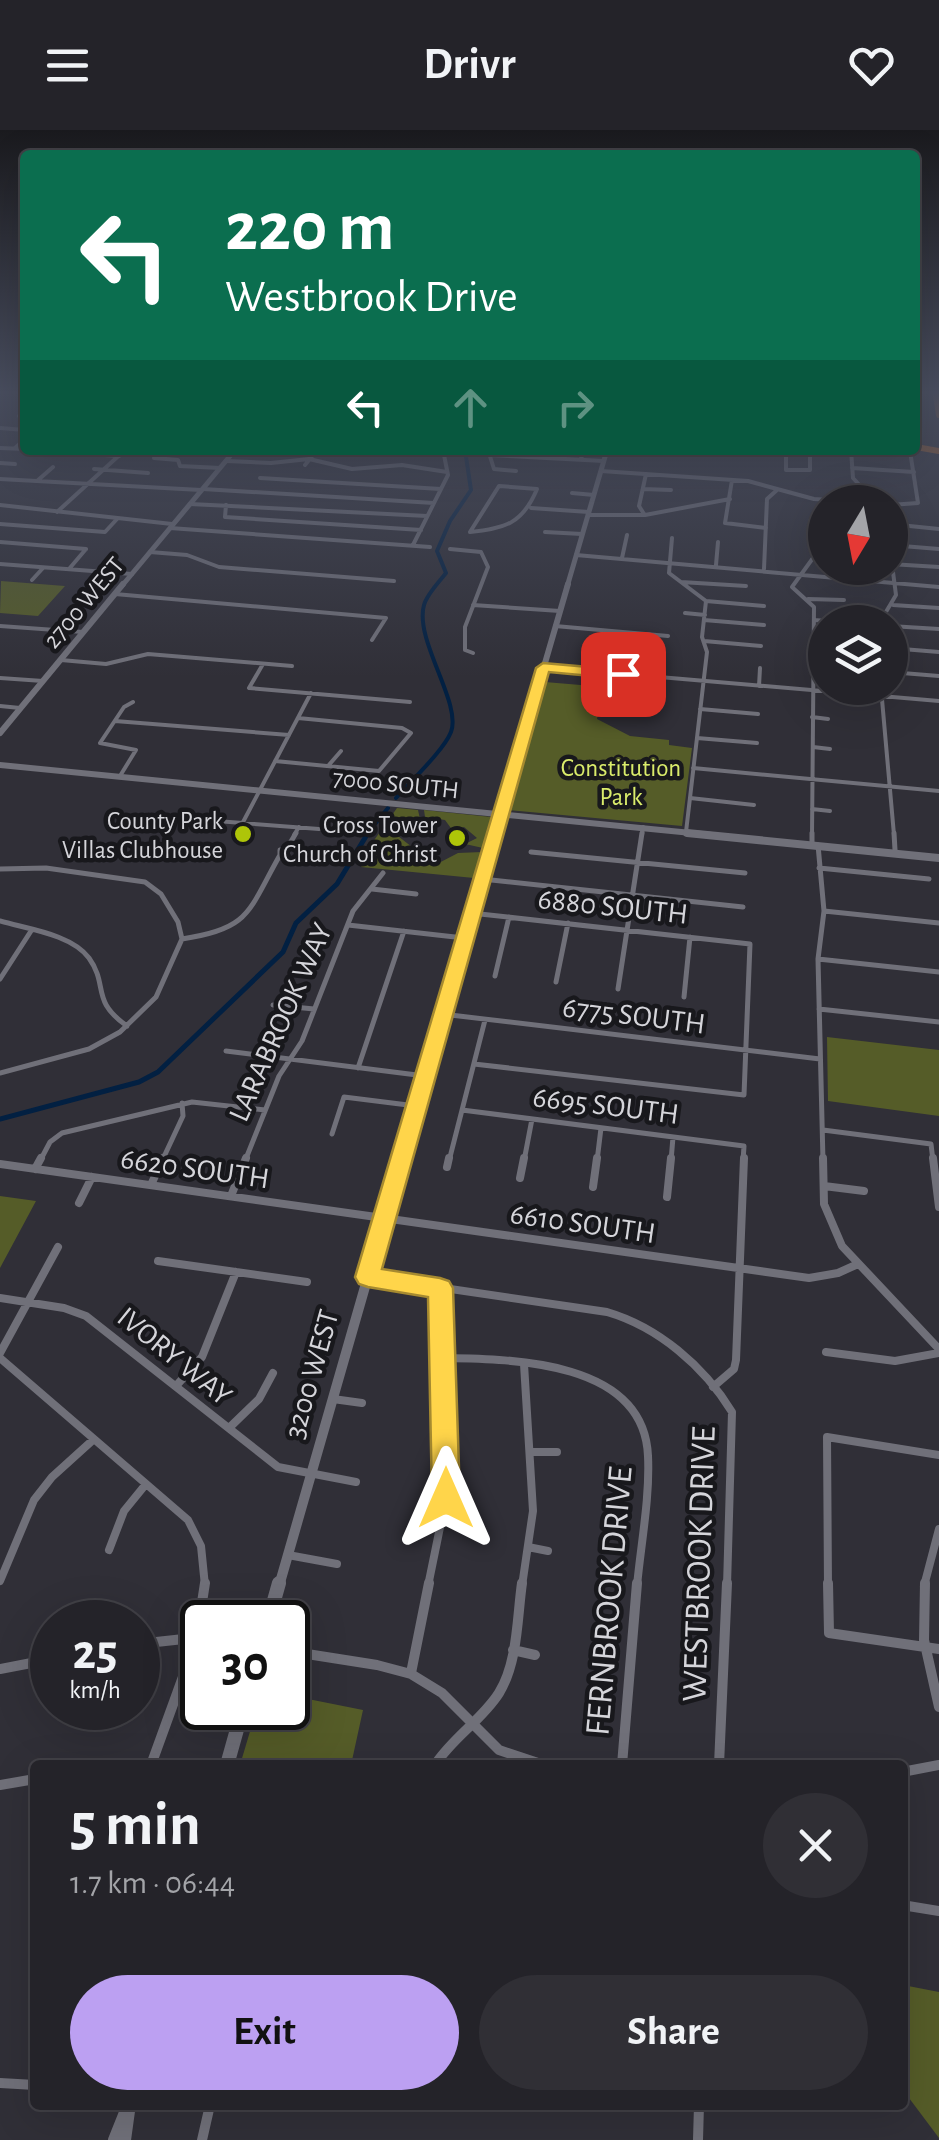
<!DOCTYPE html>
<meta charset="utf-8">
<style>
body{margin:0;font-family:"Alegreya Sans",sans-serif;background:#302f35;color:#f1f3f6;height:100vh;display:flex;flex-direction:column;font-size:38px;white-space:nowrap}
*{box-sizing:border-box;margin:0}
p{font-size:32px;color:#a3a4a8}
.icon{flex:none;width:55px;height:55px;fill:none;stroke:currentColor;stroke-width:2;stroke-linecap:round;stroke-linejoin:round}
.map{position:relative;flex:1;overflow:hidden}
.drawer{position:absolute;left:30px;top:1630px;width:878px;height:350px;display:flex;flex-direction:column;background:#242329;border-radius:10px;box-shadow:0 10px 40px #0002,0 0 0 2px #414046}
.drawer>*{flex:none}
.hud{position:absolute;left:20px;top:20px;width:900px;height:305px;border-radius:10px;box-shadow:0 10px 40px #0002,0 0 0 2px #414046;background:#0b6e4f;color:#fff;overflow:hidden}
.needle{width:65px;rotate:190deg}
.buttons{position:absolute;left:808px;top:355px;display:grid;gap:20px}
.buttons a{display:grid;place-items:center;width:100px;height:100px;border-radius:50%;background:#242329;box-shadow:0 10px 40px #0002,0 0 0 2px #414046;font-size:50px}
.speed{position:absolute;left:30px;top:1470px;display:flex;gap:20px;font-size:50px;font-weight:700;text-align:center}
.speed>*{display:grid;place-content:center;width:130px;height:130px;border-radius:50%;background:#242329;box-shadow:0 10px 40px #0002,0 0 0 2px #414046;line-height:1}
.speed small{font-size:25px;font-weight:400}
.speed .limit{border:5px solid #111;border-radius:15px;background:#fff;color:#111}
.pin{position:absolute;display:grid;place-items:center;width:85px;height:85px;color:#fff;margin:-42px;border-radius:20px;box-shadow:0 5px 15px #0006}
.me{position:absolute;width:110px;margin:-55px;rotate:0deg;stroke-linejoin:round;filter:drop-shadow(0 0 8px #0008)}
.turn{display:flex;align-items:center;gap:35px;height:210px;padding:0 40px;font-size:45px}
.turn .icon{width:130px;height:130px;stroke-width:2.5}
.turn b{display:block;font-size:70px;line-height:85px}
.lanes{display:flex;align-items:center;height:95px;padding:0 40px;background:#0003;justify-content:center;gap:50px;direction:ltr}
.lanes .off{opacity:.35}
.round{display:grid;place-items:center;flex:none;width:105px;height:105px;border-radius:52px;background:#302f35}
.head{display:flex;align-items:center;justify-content:space-between;height:170px;padding:0 40px}
h1{font-size:60px;font-weight:700;line-height:75px}
.cta{display:flex;gap:20px;margin-top:auto;padding:20px 40px}
.cta a{flex:1;height:115px;border-radius:60px;background:#bca0f2;color:#111;font-size:40px;font-weight:700;line-height:115px;text-align:center}
.cta a+a{background:#302f35;color:#f1f3f6}
header{display:flex;justify-content:space-between;align-items:center;height:130px;padding:0 40px;background:#242329;font-size:45px;font-weight:700}
.map>svg:first-child{display:block}
.green{fill:#555c28}
.lines{fill:none;stroke-linecap:round;stroke-linejoin:round}
.canal-far1{stroke:#022042;stroke-width:4}
.canal{stroke:#022042;stroke-width:5}
.street-far3{stroke:#707079;stroke-width:4}
.street-far2{stroke:#707079;stroke-width:5}
.street-far1{stroke:#707079;stroke-width:8}
.street{stroke:#707079;stroke-width:10}
.secondary-far4{stroke:#707079;stroke-width:5}
.secondary-far3{stroke:#707079;stroke-width:6}
.secondary-far2{stroke:#707079;stroke-width:8}
.secondary-far1{stroke:#707079;stroke-width:10}
.secondary{stroke:#707079;stroke-width:14}
.highway{stroke:#c6691f;stroke-width:6}
.route{fill:#ffd54a;stroke:#a68a30;stroke-width:2.5}
.poi-dot{fill:#aec509;stroke:#18181c;stroke-width:4}
.labels{text-anchor:middle;stroke-width:9;stroke-linejoin:round;paint-order:stroke}
.far-street-label{font-size:25px;fill:#d5d5da;stroke:#18181c}
.far-park-label{font-size:25px;fill:#daec6b;stroke:#18181c}
.far-poi-label{font-size:25px;fill:#d5d5da;stroke:#18181c;text-anchor:end}
.street-label{font-size:30px;fill:#d5d5da;stroke:#18181c}
.near-street-label{font-size:35px;fill:#d5d5da;stroke:#18181c}
</style>
<header><svg class="icon" aria-label="menu" viewBox="0 0 24 24"><path d="M4 6h16M4 12h16M4 18h16"/></svg>Drivr<svg class="icon" aria-label="heart" viewBox="0 0 24 24"><path d="M12 20l-8-8c-3-5 5-10 8-4 3-6 11-1 8 4z"/></svg></header>
<div class="map">
<svg width="939" height="2010" viewBox="0 0 939 2010">
<rect width="100%" height="100%" fill="#302f37"/>
<path class="green" d="M1 451 65 456 38 486 0 483Z
M545 552 628 559 601 568 597 589 630 606 669 610V615L692 618 682 696 507 680Z
M397 678 418 680 420 689 389 699 435 735 458 723 482 722 474 748 361 737 370 716Z
M424 680 491 687 483 718 465 714 477 708 464 697 453 701 445 690 425 687Z
M827 907 939 920V986L828 971Z
M0 1066 36 1071 0 1138Z
M288 1565 363 1580 351 1635H240L257 1578H288Z
M903 1855 939 1862V2008L903 1960Z"/>
<g class="lines">
<path class="canal-far1" d="M396 668C410 652 444 620 451 602 462 573 414 510 424 475 427 464 439 452 446 443L437 421 450 391 471 360 465 320
M366 705 388 678"/>
<path class="canal" d="M0 989 139 952 158 942 283 822 296 793 337 754 368 703"/>
<path class="street-far3" d="M19 286 25 276
M0 298 25 300
M0 318 25 319
M15 318 25 309
M33 320 119 326
M488 320 494 339 516 341
M786 320V340H810V320
M851 320 853 348 875 372
M490 325 604 331
M154 328 178 330 180 336 220 338
M581 330 583 320
M226 331 271 333 309 329 352 339 402 335 447 342
M0 333 15 334
M305 335 317 320
M852 338 914 342
M94 339 148 343
M601 341 748 351 814 369 861 372
M260 348 441 359
M0 349 201 360
M732 350 725 393 766 398
M37 351 53 337
M499 356 537 359C523 393 505 399 470 402Z
M203 359 434 373
M643 359 671 360
M572 363 594 365
M190 374 427 386
M0 375 172 394
M226 375 225 387 421 400
M890 375 918 373 910 321
M531 378 589 382
M57 382 125 320
M644 384 639 376 646 344
M588 385H645L730 369
M825 388 810 391 811 410 825 411
M0 394 105 402 117 389
M890 394 939 399
M170 398 430 417
M545 402 582 404
M672 408 669 443 706 471 702 507 707 522 686 702
M0 412 86 419
M413 415 448 345 443 320
M890 415 939 419
M450 419 481 422 488 437 465 497V520L473 523
M150 422 187 425 219 437 394 451
M576 425 939 457
M622 428 627 405
M0 434 132 444
M890 434 939 437
M716 435 718 412
M69 439 86 419
M764 439 767 369 777 360
M32 450 43 438
M681 452 746 456
M115 464 386 488 372 510
M808 469 844 470
M706 471 764 476
M473 475 560 481
M893 475 939 478
M685 483 705 485
M704 490 764 495
M814 490 827 491
M880 492 896 465 890 419
M0 496 83 502
M555 496 668 506
M890 496 939 499
M704 511 761 516
M890 518 939 522
M61 530 106 534 148 524 292 536
M263 534 249 558 410 572
M543 537 939 571
M597 542 601 524
M890 542 939 546
M649 546 652 528
M0 548 43 551
M759 556 760 538
M881 558 894 705
M0 576 20 578
M700 579 758 584
M812 587 828 589
M115 591 289 605
M697 608 757 613
M813 617 830 619
M275 631 379 641 411 603 402 598 298 588
M328 636 341 621
M693 638 939 661
M120 646 136 620 100 613 124 577 133 572
M690 668 754 675
M812 679 830 681
M190 689 319 699
M242 694 311 563
M294 705 299 697
M642 705 643 697
M812 705 814 477 792 457 813 428 825 429"/>
<path class="street-far2" d="M894 703 895 720
M812 714V703
M818 715 824 781 818 829 823 1031
M285 719 288 723 280 725V720Z
M286 720 296 703
M531 722 745 743
M819 738 929 749
M0 739 46 738 145 752 161 764 178 792 182 809 156 867 120 902 89 919 0 943
M482 749 743 777
M372 759 416 764
M824 781 939 793
M471 783 750 814 744 965 474 934
M0 791C27 799 71 804 89 828 109 856 90 870 127 896
M348 795 464 808
M182 809C251 799 248 781 280 725
M818 829 939 842
M495 846 509 787
M0 849 31 801
M556 852 568 793
M618 859 642 703
M684 867 690 807
M273 875 314 879
M819 879 939 892
M442 884 820 929
M226 921 425 946
M358 938 404 801
M462 980 744 1016 743 1031
M823 1000 931 1014 933 1031
M332 1004 344 967 416 976
M40 1031 50 1012 62 1003 192 972 265 980
M162 1031 183 986 182 973
M245 1031 279 946 302 911 353 781 383 743
M449 1031 485 890
M524 1031 532 989
M597 1031 601 998
M671 1031 673 1007"/>
<path class="street-far1" d="M823 1028 824 1074 842 1116 939 1219
M933 1028 939 1077
M0 1034 809 1148 838 1143 858 1134
M447 1037 449 1028
M35 1039 41 1028
M520 1048 524 1028
M151 1055 163 1028
M824 1056 864 1061
M593 1057 597 1028
M231 1066 246 1028
M667 1067 671 1028
M79 1073 92 1047
M158 1131 307 1152
M369 1147 607 1182C658 1197 704 1236 732 1282L727 1456
M0 1168 64 1178 86 1186 278 1337 356 1352
M826 1222 895 1231 939 1223
M0 1223 58 1117
M0 1228 188 1390 201 1416 205 1456
M442 1228C512 1229 644 1230 648 1326 650 1368 641 1413 637 1456
M176 1256 202 1227 236 1142
M713 1257 734 1239 736 1230 744 1028
M333 1269 362 1273
M229 1298 259 1269 273 1243
M530 1322H557
M528 1417 548 1421
M109 1420 124 1381 146 1354
M288 1425 337 1434
M0 1451 34 1370 52 1347 94 1309
M428 1456 446 1368 440 1158
M522 1456 533 1381 524 1234
M828 1456 827 1307 939 1325
M924 1456 939 1399"/>
<path class="street" d="M828 1453 829 1503 939 1519
M925 1453 924 1510 939 1577
M138 1514 202 1507
M513 1520 535 1525
M288 1521 377 1535 411 1544 442 1563 499 1620 544 1635
M0 1539 52 1529
M411 1543 429 1453
M108 1635H137
M151 1635 196 1511 205 1453
M435 1635C452 1608 482 1590 499 1563 518 1532 517 1488 522 1453
M622 1635 637 1453
M719 1635 727 1453
M832 1635H858
M902 1642 939 1635
M0 1655 35 1649
M902 1775 939 1781
M0 1953 35 1955
M202 2010 210 1975
M698 2010 699 1975"/>
<path class="secondary-far4" d="M121 457 235 320
M567 457 607 320"/>
<path class="secondary-far3" d="M0 603 123 454
M0 635 712 705
M495 705 568 454"/>
<path class="secondary-far2" d="M687 703 939 728
M401 1031 496 703"/>
<path class="secondary-far1" d="M279 1456 402 1028"/>
<path class="secondary" d="M268 1492 279 1453
M227 1635 243 1578
M115 2010 129 1975
M124 2010 128 1981"/>
<path class="highway" d="M936 265 939 285
M916 317 939 321"/>
</g>
<linearGradient id="sky" x2="0" y2="1"><stop stop-color="#1a1a1e"/><stop offset="0.48" stop-color="#484d5e"/><stop offset="1" stop-color="#484d5e" stop-opacity="0"/></linearGradient>
<rect width="939" height="547" fill="url(#sky)"/>
<path class="route" d="M543 533 623 540 631 544 623 549 549 542 382 1139 440 1148 449 1151 453 1158 460 1368 456 1378 446 1382 436 1378 432 1368 428 1167 368 1157 359 1154 355 1147 536 538Z"/>
<g class="poi-dot">
<circle cx="243" cy="704" r="10"/>
<circle cx="457" cy="708" r="10"/>
</g>
<g class="labels">
<g class="far-street-label">
<text transform="translate(83 472) rotate(-50)" y="9">2700 WEST</text>
<text transform="translate(396 653) rotate(6)" y="9">7000 SOUTH</text>
</g>
<g class="far-park-label">
<text x="621" y="646">Constitution<tspan x="621" dy="29">Park</tspan></text>
</g>
<g class="far-poi-label">
<text x="223" y="699">County Park<tspan x="223" dy="29">Villas Clubhouse</tspan></text>
<text x="437" y="703">Cross Tower<tspan x="437" dy="29">Church of Christ</tspan></text>
</g>
<g class="street-label">
<text transform="translate(613 776) rotate(6)" y="10">6880 SOUTH</text>
<text transform="translate(634 885) rotate(7)" y="10">6775 SOUTH</text>
<text transform="translate(280 892) rotate(-66)" y="10">LARABROOK WAY</text>
<text transform="translate(606 975) rotate(7)" y="10">6695 SOUTH</text>
<text transform="translate(195 1038) rotate(8)" y="10">6620 SOUTH</text>
<text transform="translate(583 1093) rotate(8)" y="10">6610 SOUTH</text>
<text transform="translate(175 1226) rotate(39)" y="10">IVORY WAY</text>
<text transform="translate(311 1244) rotate(-74)" y="10">3200 WEST</text>
</g>
<g class="near-street-label">
<text transform="translate(698 1434) rotate(-88)" y="12">WESTBROOK DRIVE</text>
<text transform="translate(608 1471) rotate(-85)" y="12">FERNBROOK DRIVE</text>
</g>
</g>
</svg>
<div class="buttons">
<a><svg class="needle" viewBox="-14 -14 28 28"><path d="M0-13l5 13h-10z" fill="#e53935"/><path d="M0 13l5-13h-10z" fill="#a3a4a8"/></svg></a>
<a><svg class="icon" aria-label="layers" viewBox="0 0 24 24"><path d="M12 4l9 5-9 5-9-5zM3 14l9 5 9-5"/></svg></a>
</div>
<div class="speed"><div>25<small>km/h</small></div><div class="limit">30</div></div>
<div class="pin" style="left:623px;top:544px;background:#d93025"><svg class="icon" aria-label="arrive" viewBox="0 0 24 24"><path d="M6 21V4h12l-3 4 3 4H6"/></svg></div>
<svg class="me" style="left:446px;top:1368px" viewBox="-20 -20 40 40"><path d="M0-17L14 15 0 8-14 15z" fill="#ffd54a" stroke="#fff" stroke-width="4"/></svg>
<div class="hud">
<div class="turn"><svg class="icon" aria-label="left" viewBox="0 0 24 24"><path d="M17 20v-9H6M10 6l-5 5 5 5"/></svg><div><b>220 m</b>Westbrook Drive</div></div>
<div class="lanes"><svg class="icon" aria-label="left" viewBox="0 0 24 24"><path d="M17 20v-9H6M10 6l-5 5 5 5"/></svg><svg class="icon off" aria-label="ahead" viewBox="0 0 24 24"><path d="M12 20V5M6 11l6-6 6 6"/></svg><svg class="icon off" aria-label="right" viewBox="0 0 24 24"><path d="M7 20v-9h11M14 6l5 5-5 5"/></svg></div>
</div>
<section class="drawer">
<div class="head"><div><h1>5 min</h1><p>1.7 km · 06:44</p></div><a class="round"><svg class="icon" aria-label="close" viewBox="0 0 24 24"><path d="M6 6l12 12M18 6L6 18"/></svg></a></div>
<div class="cta"><a>Exit</a><a>Share</a></div>
</section>
</div>
